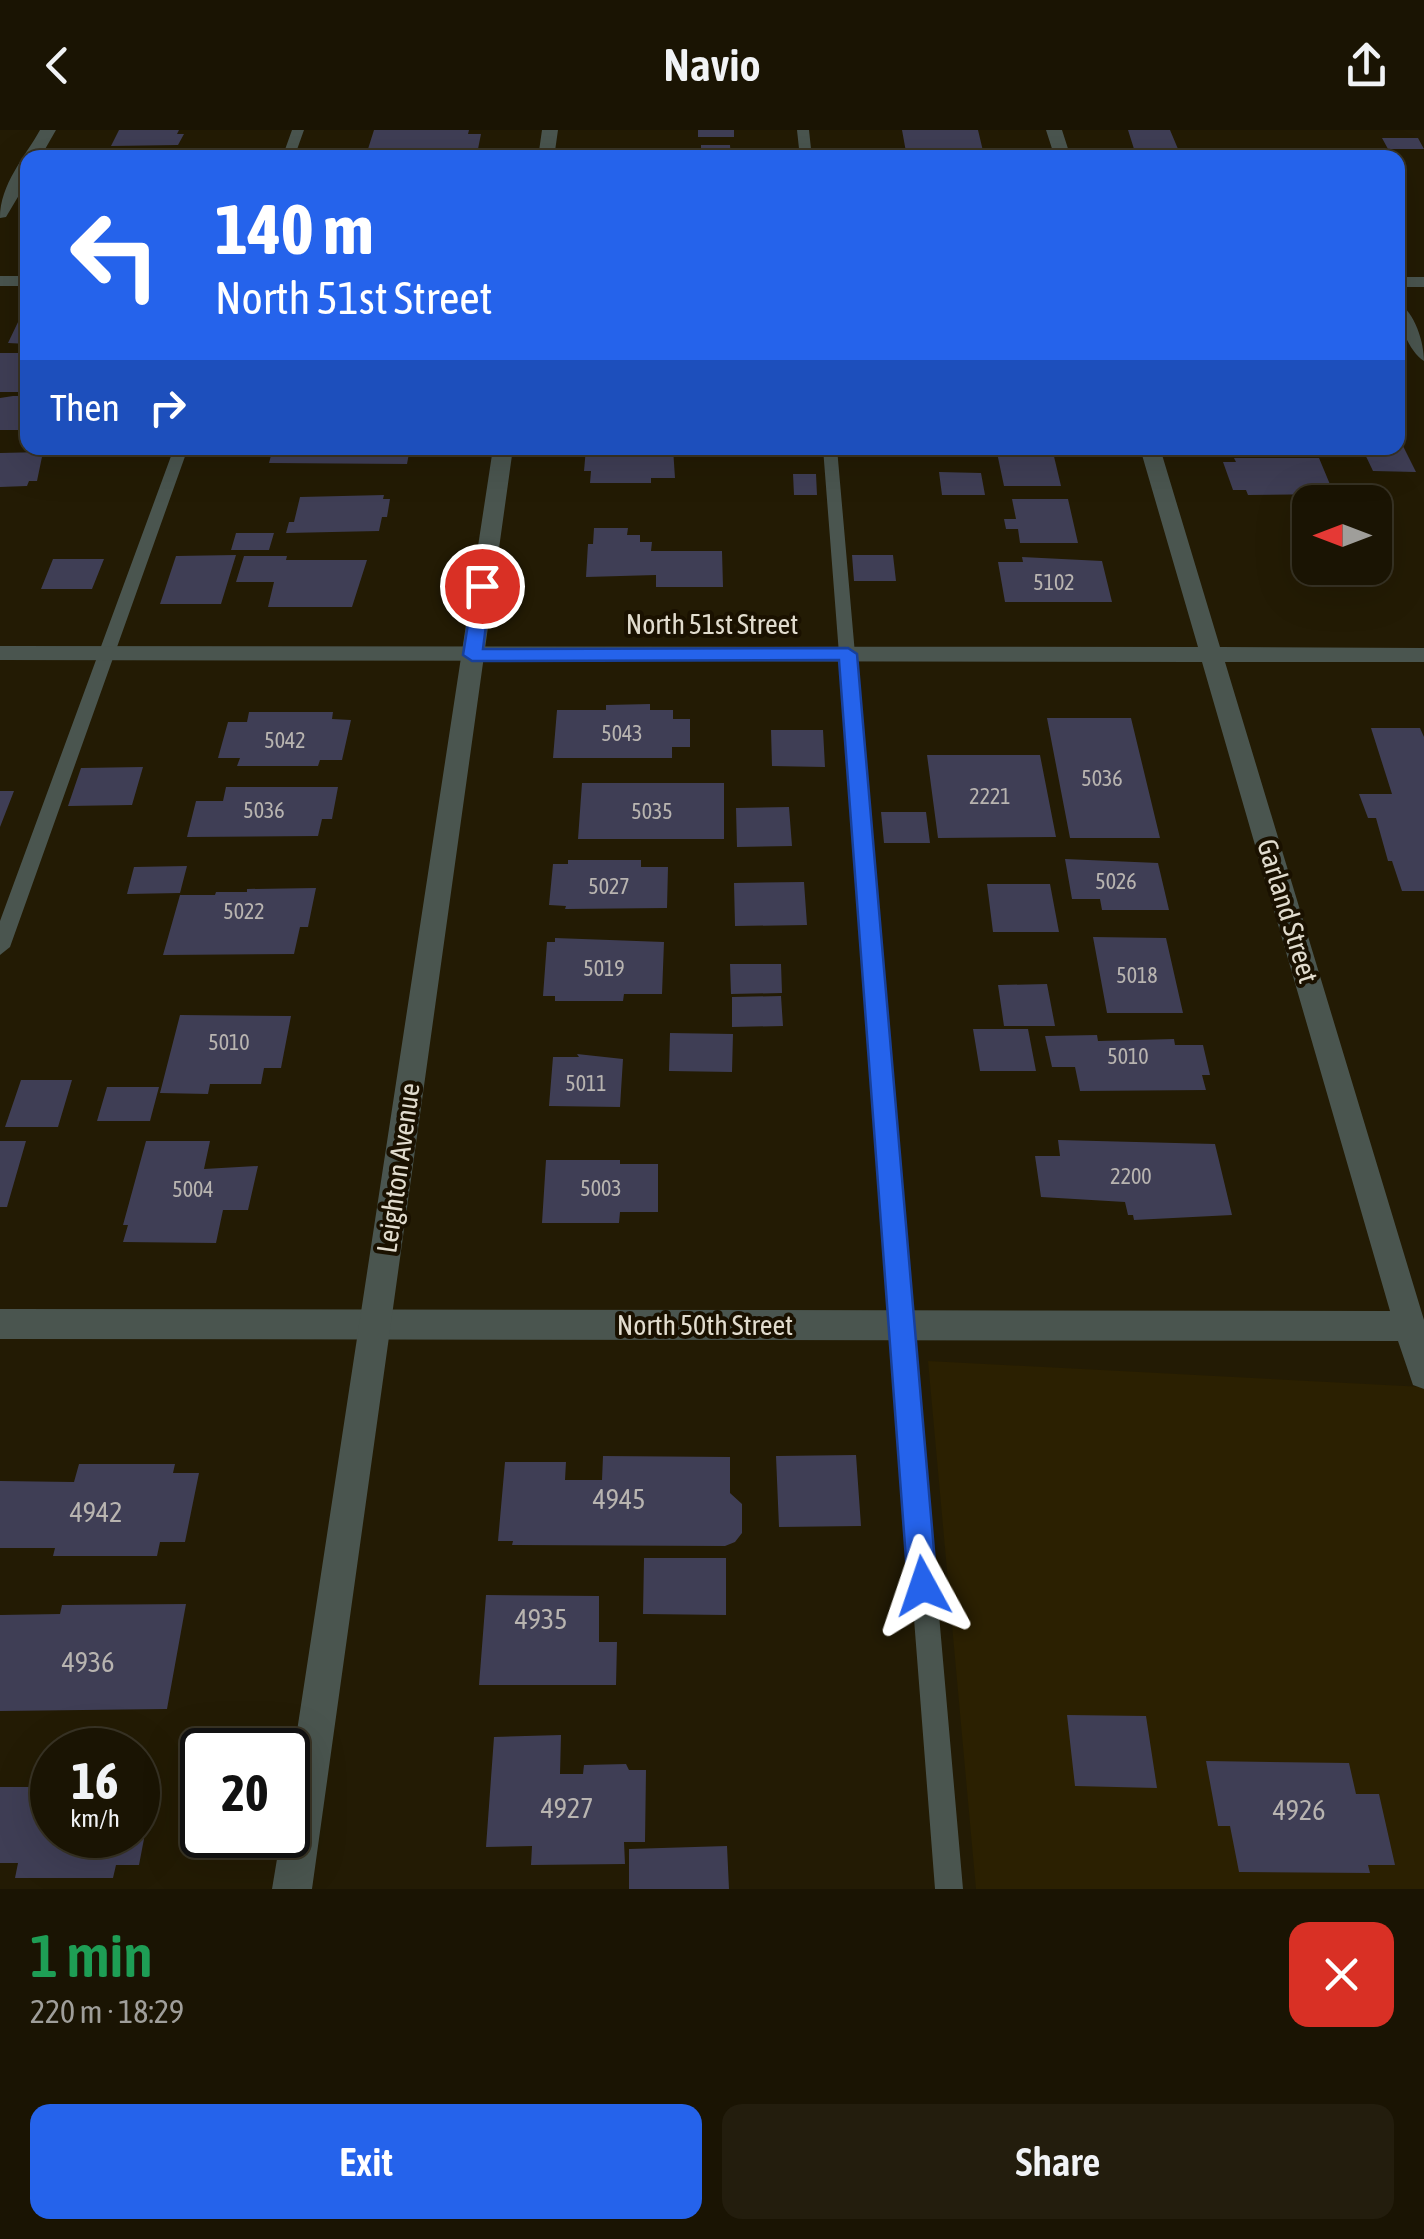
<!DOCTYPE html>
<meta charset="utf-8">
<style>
body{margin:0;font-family:"Asap Condensed",sans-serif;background:#231d0d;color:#f1f3f6;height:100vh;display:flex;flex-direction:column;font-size:38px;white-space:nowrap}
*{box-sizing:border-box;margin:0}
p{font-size:32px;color:#9f9e9a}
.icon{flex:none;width:55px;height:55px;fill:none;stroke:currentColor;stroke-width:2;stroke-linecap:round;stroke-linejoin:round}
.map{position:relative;height:1759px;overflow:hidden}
.side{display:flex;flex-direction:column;background:#1a1403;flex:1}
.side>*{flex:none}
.hud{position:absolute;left:20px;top:20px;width:1385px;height:305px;border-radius:20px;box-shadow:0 10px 40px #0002,0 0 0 2px #383325;background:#2563eb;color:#fff;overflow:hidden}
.needle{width:65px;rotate:270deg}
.tools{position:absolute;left:1292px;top:355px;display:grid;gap:20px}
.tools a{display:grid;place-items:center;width:100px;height:100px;border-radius:20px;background:#1a1403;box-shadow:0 10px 40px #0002,0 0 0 2px #383325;font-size:50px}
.speed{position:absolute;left:30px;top:1598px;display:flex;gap:20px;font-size:50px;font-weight:700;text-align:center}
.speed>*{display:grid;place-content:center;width:130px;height:130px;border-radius:50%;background:#1a1403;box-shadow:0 10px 40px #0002,0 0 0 2px #383325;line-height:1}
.speed small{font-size:25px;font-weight:400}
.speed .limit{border:5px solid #111;border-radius:15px;background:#fff;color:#111}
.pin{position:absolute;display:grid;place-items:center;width:85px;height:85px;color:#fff;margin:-42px;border:5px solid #fff;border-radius:50%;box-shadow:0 2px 10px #0007}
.me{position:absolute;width:110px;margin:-55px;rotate:355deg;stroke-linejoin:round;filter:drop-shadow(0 0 8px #0008)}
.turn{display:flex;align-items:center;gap:35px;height:210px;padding:0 30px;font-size:45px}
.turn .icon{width:130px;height:130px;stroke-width:2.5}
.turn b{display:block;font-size:70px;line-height:85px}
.then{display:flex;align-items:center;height:95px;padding:0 30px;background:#0003;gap:20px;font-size:38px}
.round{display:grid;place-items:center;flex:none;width:105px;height:105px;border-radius:20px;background:#231d0d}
.overview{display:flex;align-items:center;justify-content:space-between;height:170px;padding:0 30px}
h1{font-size:60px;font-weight:600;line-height:75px;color:#1e9e55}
.primary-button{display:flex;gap:20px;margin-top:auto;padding:20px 30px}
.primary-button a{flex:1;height:115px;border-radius:20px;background:#2563eb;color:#fff;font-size:40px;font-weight:600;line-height:115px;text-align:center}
.primary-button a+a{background:#231d0d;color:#f1f3f6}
header{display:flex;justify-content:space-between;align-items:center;height:130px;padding:0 30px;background:#1a1403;font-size:45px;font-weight:600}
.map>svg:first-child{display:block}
.built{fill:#2b2001}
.building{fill:#3f3e55}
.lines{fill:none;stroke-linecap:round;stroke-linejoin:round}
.service{fill:#4a554f;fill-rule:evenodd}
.minor{fill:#4a554f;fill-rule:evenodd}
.tertiary{fill:#4a554f;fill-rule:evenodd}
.route{fill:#2563eb;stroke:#184099;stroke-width:2.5}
.labels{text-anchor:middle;stroke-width:8;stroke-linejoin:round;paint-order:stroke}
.number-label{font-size:22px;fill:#b8b4b0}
.street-label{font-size:28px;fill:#e1dcce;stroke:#1a1100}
.near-number-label{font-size:28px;fill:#b8b4b0}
</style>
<header><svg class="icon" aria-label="back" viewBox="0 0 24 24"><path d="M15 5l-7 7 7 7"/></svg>Navio<svg class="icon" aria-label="share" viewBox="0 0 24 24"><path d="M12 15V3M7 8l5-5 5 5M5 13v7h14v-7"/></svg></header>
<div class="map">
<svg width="1424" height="1759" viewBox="0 0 1424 1759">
<rect width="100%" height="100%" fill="#231b04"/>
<path class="built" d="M928 1231 1424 1257V1759H976Z"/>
<path class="building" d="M119 0H179L177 4H184L178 15 111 16Z
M374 0H469L468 4H481L478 19H368Z
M698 0H734V7H698Z
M902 0H978L983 21H970L972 28H925L924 22H906Z
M1128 0H1170L1178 19H1134Z
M1382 8H1418L1424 19H1388Z
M701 15H730L731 28H701Z
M1237 23 1239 28H1139L1138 24Z
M19 190H28V214L8 213Z
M0 223H28V262H0Z
M13 266H28V300H0V268Z
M1398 314H1402L1416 342 1373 341 1362 318H1398Z
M273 318H410L407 334 269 333Z
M586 318H653V323L655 318H673L675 348H651V353H590L591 341H584Z
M996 318H1052L1061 356H1004Z
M43 322 37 351H29L27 356 0 357V323Z
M1234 328H1319L1334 364 1248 365 1246 360H1233L1223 332H1236Z
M939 342 981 343 985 365H942Z
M793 344H816L817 365H794Z
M384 365 383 369H390L387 387H382L379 401 286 403 289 392H294L300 367Z
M1012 369H1068L1078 413H1020L1018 399H1006L1004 389H1016Z
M594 398H628L627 405H640V412H652L651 421H722L723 457H656V445L586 447 588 414H593Z
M236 403H274L269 420H231Z
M236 425 221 474H160L176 426Z
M852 425H893L896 451H854Z
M244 426H287L286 430H367L352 477H268L274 452H236Z
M1022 427 1102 431 1112 472H1005L998 432H1023Z
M53 429H104L92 459H41Z
M650 574V580H673V589H690V617H672V628H553L557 580H606V575Z
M249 582H333L332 589 351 590 342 630H320L318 636H237L240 628H218L228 592H247Z
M1047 588H1131L1160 708H1070Z
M1371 598H1420L1424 607V761H1402L1392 731H1388L1376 688H1368L1359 664H1392Z
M771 600H823L825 637 772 636Z
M927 625H1040L1056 707 938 708Z
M143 637 132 675 68 676 81 638Z
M582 653H724V709H578Z
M226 657H338L332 689H322L318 706 187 707 196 671H223Z
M0 661H14L0 697Z
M789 677 792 716 737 717 736 678Z
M881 682H926L930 713H884Z
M1065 729 1158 733 1169 780H1102L1100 769H1072Z
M568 730H641V737H668L667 778 565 779 566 776 549 775 553 734H568Z
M187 736 180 763 127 764 134 737Z
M804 752 807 795 735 796 734 753Z
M987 754H1050L1059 802H993Z
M316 758 308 797H300L294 824 163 825 180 765H215L216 762H247V759Z
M1093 807 1166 808 1183 883H1107Z
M555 808 664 812 662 864H624L623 871H555V866H543L547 812H555Z
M730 834H781L782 863 731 864Z
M1047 854 1055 896H1004L998 855Z
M781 866 783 896 732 897V867Z
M180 885 291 886 281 938H264L261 954H210L208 964 160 963Z
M973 899H1028L1036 941H980Z
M670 903 733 904 732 942 669 941Z
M1097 905 1098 911 1174 909 1175 915H1203L1210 945H1202L1206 960 1080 961 1075 937H1052L1045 906Z
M577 924 623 929 620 977 549 976 553 927H579Z
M21 950H72L58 997H5Z
M107 957H159L150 991H97Z
M1058 1010 1215 1014 1232 1085 1134 1090 1133 1085H1128L1125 1072 1041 1067 1035 1026H1060Z
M0 1011H26L7 1077H0Z
M146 1011H210L204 1039 258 1036 248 1080H223L216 1113 123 1112 128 1095H123Z
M546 1030H620V1034H658V1082H620L619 1093H542Z
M856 1325 861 1396 779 1397 776 1326Z
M603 1326 730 1327V1363L742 1374V1403L735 1412 725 1416 512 1415 513 1411H498L505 1332H566L565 1350H602Z
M79 1334H175L173 1343H199L185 1412H160L157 1426H53L55 1418H0V1351L74 1352Z
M644 1428H726V1485L643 1484Z
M486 1465 599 1466V1512H617L616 1555H479Z
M186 1474 167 1579 0 1581V1485L60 1484 62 1475Z
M1067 1585 1146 1586 1157 1658 1075 1656Z
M561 1605 560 1644H583L584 1635 626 1634 629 1640H646L645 1712H624L625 1734 531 1735 532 1716 486 1717 494 1607Z
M1206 1631 1349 1633 1356 1664H1379L1395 1735H1368L1370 1743 1239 1742 1230 1696H1218Z
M41 1636H52V1705H138V1651H155L139 1735H116L113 1748H15L18 1733H0V1657H35Z
M727 1716 729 1759H629V1719Z"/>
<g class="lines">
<path class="service" d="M292 0H304L294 28H282Z
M797 0H809L812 28H800Z
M1398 172C1415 183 1424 212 1424 231 1408 221 1397 190 1398 172Z
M174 318H188L10 817 0 825V791Z
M823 318H837L963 1759H935Z"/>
<path class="minor" d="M40 0H56L40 28H28V50L6 87 0 88C0 54 25 27 40 0Z
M1046 0H1062L1071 28H1055Z
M0 146H28V156H0Z
M1398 147H1424V157H1398Z
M1140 318H1160L1220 517 1424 518V532H1225L1424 1190V1259L1413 1255 1398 1211 0 1209V1179L1390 1181 1202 532 0 530V516L1198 517Z"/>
<path class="tertiary" d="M542 0H558L554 28H538Z
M493 318H513L312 1759H272L281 1705H288V1660Z"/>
</g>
<path class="route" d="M482 450 491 456 483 519 848 518 857 524 937 1456 933 1466 923 1471 912 1466 908 1456 839 530 472 531 463 525 474 456Z"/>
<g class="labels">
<g class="number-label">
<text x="1054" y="460">5102</text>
<text x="622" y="611">5043</text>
<text x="285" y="618">5042</text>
<text x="1102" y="656">5036</text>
<text x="990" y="674">2221</text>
<text x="264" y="688">5036</text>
<text x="652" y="689">5035</text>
<text x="1116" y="759">5026</text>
<text x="609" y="764">5027</text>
<text x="244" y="789">5022</text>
<text x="604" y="846">5019</text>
<text x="1137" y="853">5018</text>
<text x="229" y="920">5010</text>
<text x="1128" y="934">5010</text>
<text x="586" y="961">5011</text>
<text x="1131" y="1054">2200</text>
<text x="601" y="1066">5003</text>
<text x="193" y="1067">5004</text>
</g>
<g class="street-label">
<text x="712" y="504">North 51st Street</text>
<text transform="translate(1288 781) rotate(73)" y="10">Garland Street</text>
<text transform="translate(398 1038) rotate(-82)" y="10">Leighton Avenue</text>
<text x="705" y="1205">North 50th Street</text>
</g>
<g class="near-number-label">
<text x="619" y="1379">4945</text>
<text x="96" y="1392">4942</text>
<text x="541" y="1499">4935</text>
<text x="88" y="1542">4936</text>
<text x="567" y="1688">4927</text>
<text x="1299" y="1690">4926</text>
</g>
</g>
</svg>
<div class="tools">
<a><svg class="needle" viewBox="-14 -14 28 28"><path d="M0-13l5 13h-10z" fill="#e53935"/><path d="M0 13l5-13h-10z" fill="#9f9e9a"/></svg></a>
</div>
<div class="speed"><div>16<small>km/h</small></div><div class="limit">20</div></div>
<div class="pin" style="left:482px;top:456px;background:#d93025"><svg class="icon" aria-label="arrive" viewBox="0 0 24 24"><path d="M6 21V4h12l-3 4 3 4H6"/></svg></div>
<svg class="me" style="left:923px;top:1456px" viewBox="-20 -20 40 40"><path d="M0-17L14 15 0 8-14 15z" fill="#2563eb" stroke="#fff" stroke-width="4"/></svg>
<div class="hud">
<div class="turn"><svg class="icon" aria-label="left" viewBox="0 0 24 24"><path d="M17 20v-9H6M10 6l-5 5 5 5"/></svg><div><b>140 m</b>North 51st Street</div></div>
<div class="then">Then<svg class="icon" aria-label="right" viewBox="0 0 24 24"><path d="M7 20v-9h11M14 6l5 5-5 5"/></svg></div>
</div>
</div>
<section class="side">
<div class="overview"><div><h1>1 min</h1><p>220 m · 18:29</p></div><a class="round" style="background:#d93025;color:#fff"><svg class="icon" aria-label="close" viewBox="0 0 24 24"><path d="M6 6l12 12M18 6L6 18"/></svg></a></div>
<div class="primary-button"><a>Exit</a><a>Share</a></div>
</section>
